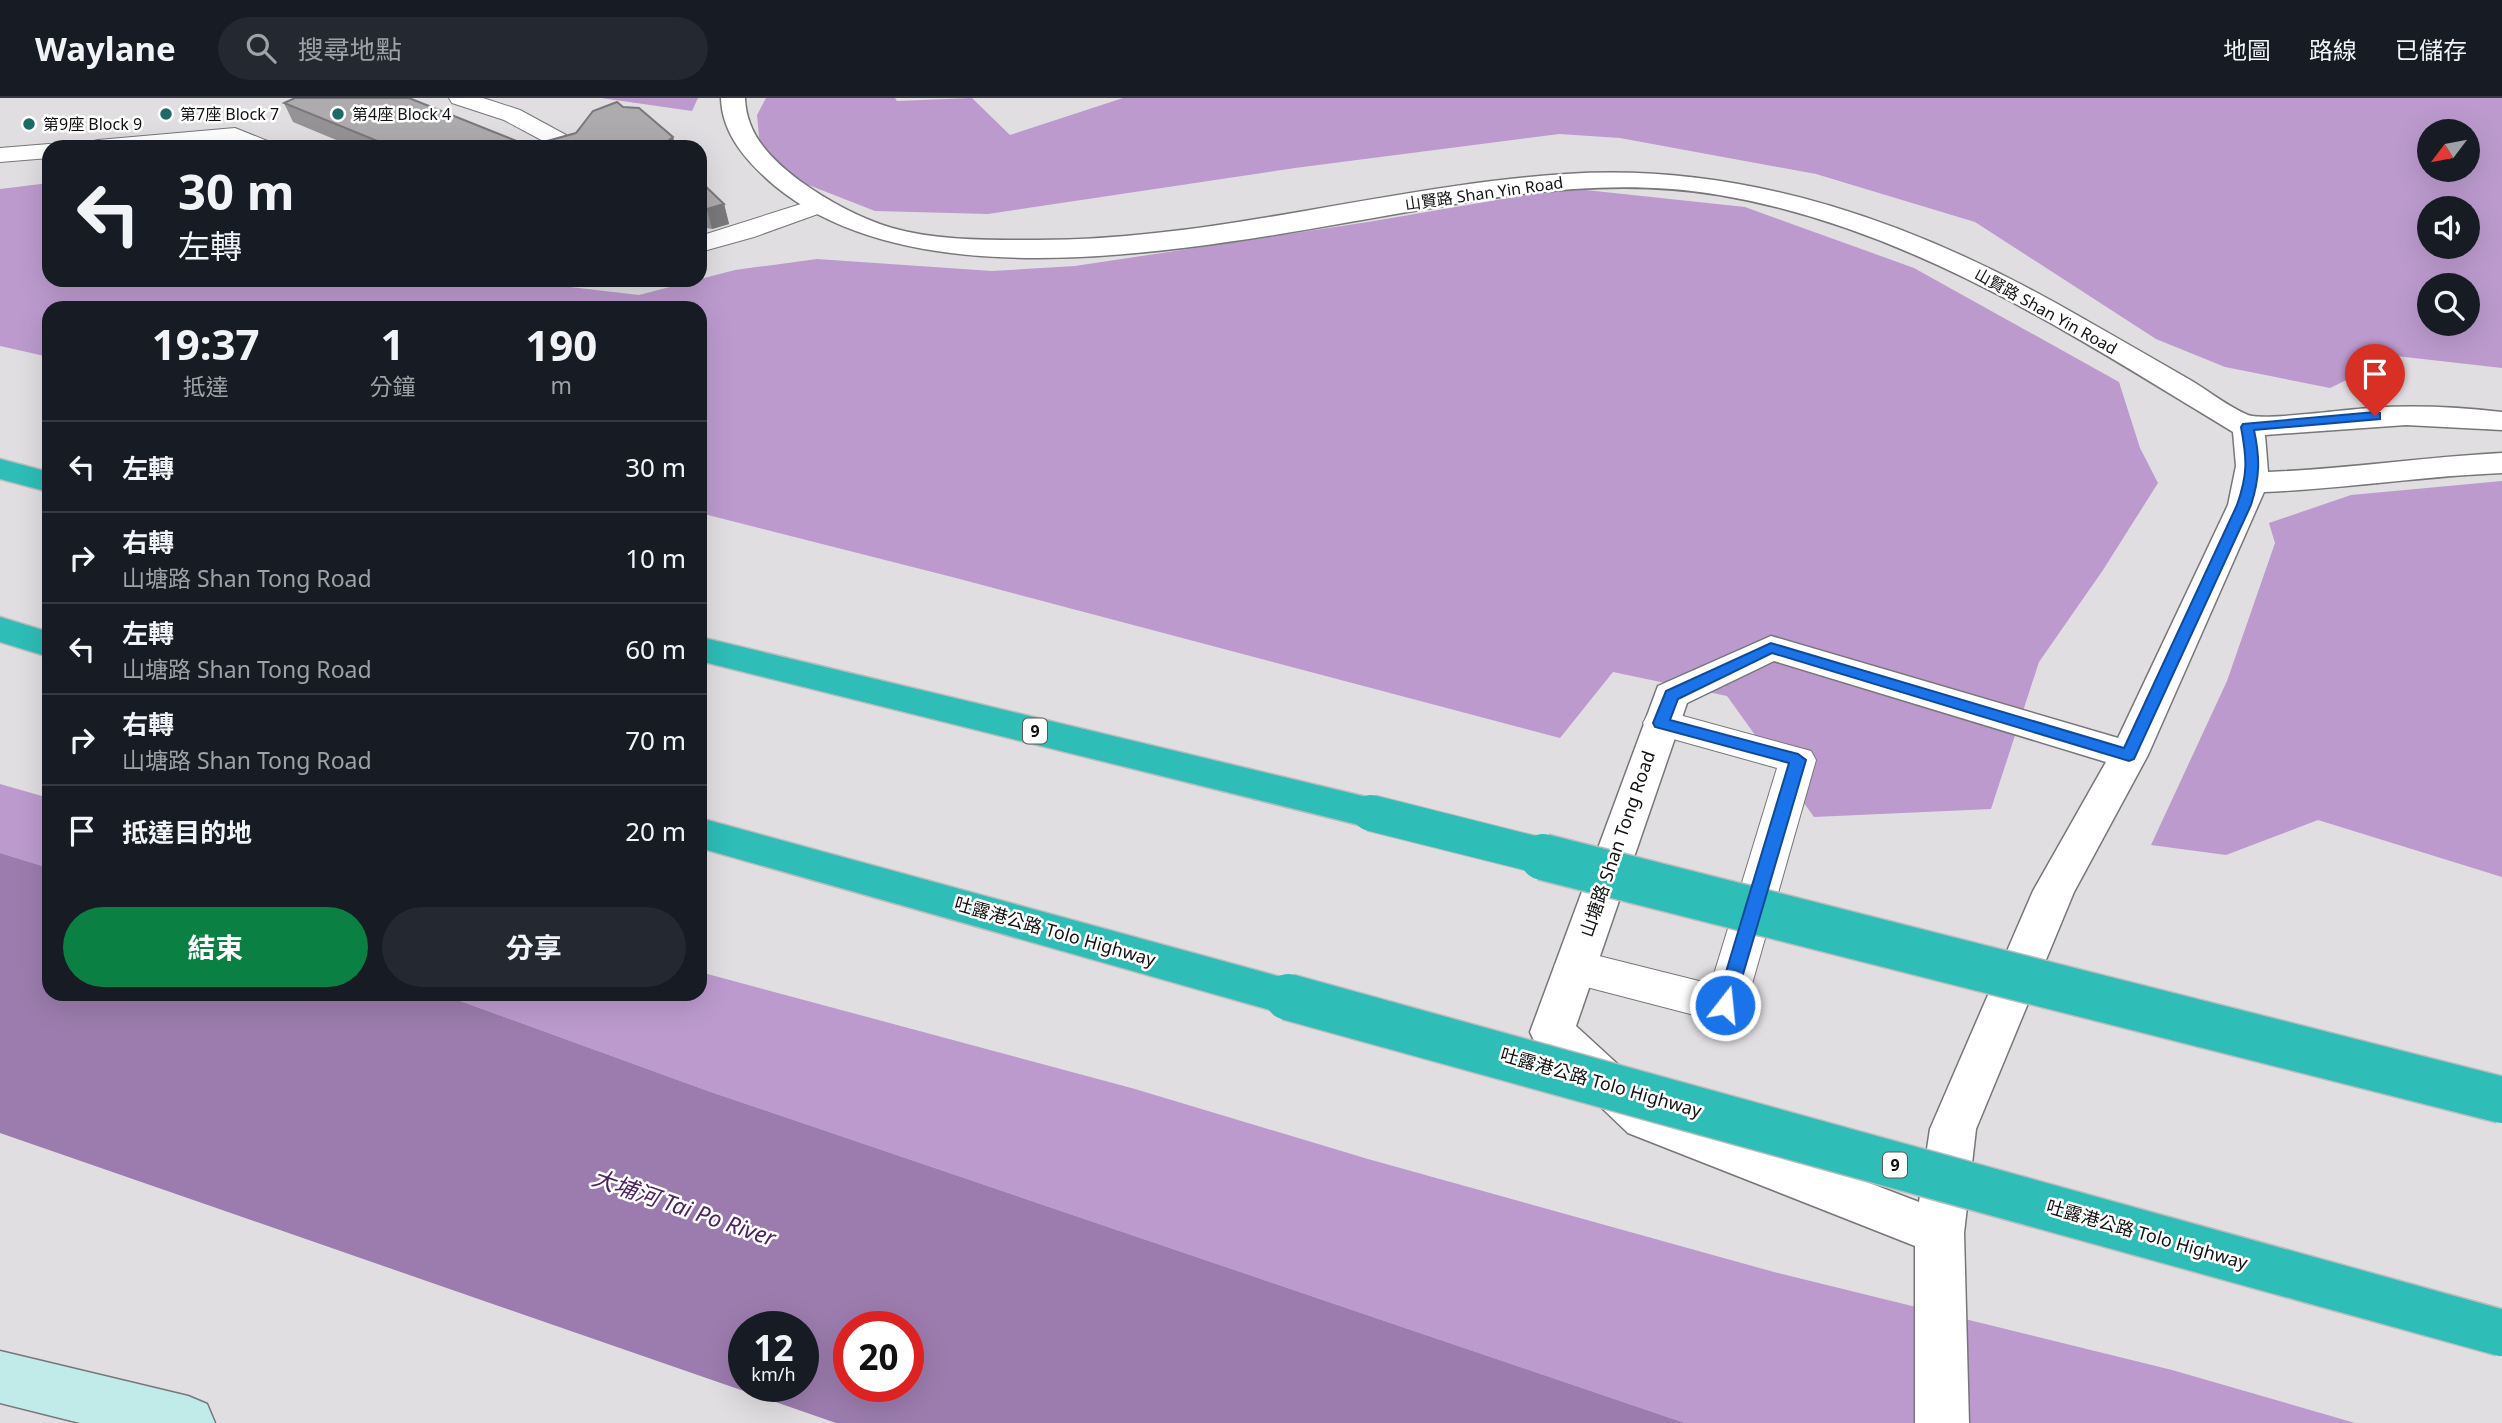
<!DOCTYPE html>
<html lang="zh-TW">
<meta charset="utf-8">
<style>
body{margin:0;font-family:"Noto Sans","Noto Sans TC",sans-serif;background:#242831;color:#f1f3f6;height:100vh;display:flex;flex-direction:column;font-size:26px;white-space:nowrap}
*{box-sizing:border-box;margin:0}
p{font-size:23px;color:#9ea1a6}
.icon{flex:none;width:38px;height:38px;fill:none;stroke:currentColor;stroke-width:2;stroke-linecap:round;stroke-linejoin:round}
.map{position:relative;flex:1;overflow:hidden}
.details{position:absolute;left:42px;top:203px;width:665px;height:700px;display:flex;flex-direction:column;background:#171b24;border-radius:21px;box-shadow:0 7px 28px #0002}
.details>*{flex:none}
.hud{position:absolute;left:42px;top:42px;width:665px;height:147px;border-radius:21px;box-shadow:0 7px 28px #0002;background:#171b24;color:#f1f3f6;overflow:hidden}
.needle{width:46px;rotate:238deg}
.controls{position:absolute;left:2417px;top:21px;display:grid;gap:14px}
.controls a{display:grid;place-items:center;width:63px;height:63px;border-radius:50%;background:#171b24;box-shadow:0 7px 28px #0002;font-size:35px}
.speed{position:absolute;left:728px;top:1213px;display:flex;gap:14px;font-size:35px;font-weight:700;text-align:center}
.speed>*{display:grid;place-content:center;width:91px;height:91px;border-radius:50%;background:#171b24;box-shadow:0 7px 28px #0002;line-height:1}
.speed small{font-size:18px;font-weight:400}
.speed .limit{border:10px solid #d22;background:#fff;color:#111}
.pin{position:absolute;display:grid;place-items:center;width:60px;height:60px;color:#fff;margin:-72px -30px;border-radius:50% 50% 50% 0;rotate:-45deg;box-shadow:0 0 7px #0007}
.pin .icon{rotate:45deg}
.me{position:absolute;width:77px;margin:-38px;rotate:16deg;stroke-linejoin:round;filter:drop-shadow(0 0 5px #0008)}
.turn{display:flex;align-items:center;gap:24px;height:147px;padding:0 21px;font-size:32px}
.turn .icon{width:91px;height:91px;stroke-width:2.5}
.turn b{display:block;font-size:49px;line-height:60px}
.eta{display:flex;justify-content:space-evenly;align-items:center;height:119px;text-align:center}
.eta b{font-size:42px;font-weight:700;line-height:49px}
.primary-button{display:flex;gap:14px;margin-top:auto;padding:14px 21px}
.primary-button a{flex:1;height:80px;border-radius:42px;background:#0b8043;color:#fff;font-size:28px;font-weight:700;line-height:80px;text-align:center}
.primary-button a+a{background:#242831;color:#f1f3f6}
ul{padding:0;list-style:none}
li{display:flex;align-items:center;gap:21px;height:91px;padding:0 21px;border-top:2px solid #363941}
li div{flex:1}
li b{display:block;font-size:26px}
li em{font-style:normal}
header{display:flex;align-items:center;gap:42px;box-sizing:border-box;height:98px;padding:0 35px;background:#171b24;border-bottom:2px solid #363941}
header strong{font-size:33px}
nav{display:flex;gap:38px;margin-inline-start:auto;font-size:24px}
.search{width:490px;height:63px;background:#242831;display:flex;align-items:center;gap:18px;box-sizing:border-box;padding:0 24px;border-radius:38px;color:#9ea1a6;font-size:26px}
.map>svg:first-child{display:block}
.forest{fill:#bc9ace;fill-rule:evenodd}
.water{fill:#9c7cae;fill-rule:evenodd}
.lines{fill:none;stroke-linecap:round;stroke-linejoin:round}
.lane-casing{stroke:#777678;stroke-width:2}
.street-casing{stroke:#777678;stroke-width:3}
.secondary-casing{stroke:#777678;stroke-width:3}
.highway-casing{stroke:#bdbcbd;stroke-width:3}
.lane{fill:#fff;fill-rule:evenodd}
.street{fill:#fff;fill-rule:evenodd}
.secondary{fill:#c0ebe9;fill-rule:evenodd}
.highway{fill:#2ebdb7;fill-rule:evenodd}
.highway-bridge-far1-casing{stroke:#bdbcbd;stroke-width:38;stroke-linecap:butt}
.highway-bridge-casing{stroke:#bdbcbd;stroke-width:49;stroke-linecap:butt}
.highway-bridge-far1{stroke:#2ebdb7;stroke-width:36}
.highway-bridge{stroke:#2ebdb7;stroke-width:46}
.wall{fill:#959396}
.shaded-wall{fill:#79787a}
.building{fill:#adabae;stroke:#79787a;stroke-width:2}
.route{fill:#1a73e8;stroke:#114b97;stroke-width:2}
.poi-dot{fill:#1e6a67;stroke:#fff;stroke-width:2.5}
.labels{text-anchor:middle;stroke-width:5;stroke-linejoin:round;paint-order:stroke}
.far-poi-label{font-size:16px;fill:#121112;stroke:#fff;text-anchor:start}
.far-street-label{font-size:16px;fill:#121112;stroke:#fff}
.shield{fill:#fff;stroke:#595859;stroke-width:2}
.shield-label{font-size:16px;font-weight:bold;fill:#121112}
.street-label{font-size:18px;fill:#121112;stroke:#fff}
.near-water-label{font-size:23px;font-style:italic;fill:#4d2261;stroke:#fff}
</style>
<header>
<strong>Waylane</strong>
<div class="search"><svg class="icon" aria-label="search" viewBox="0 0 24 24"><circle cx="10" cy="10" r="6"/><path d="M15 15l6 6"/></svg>搜尋地點</div>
<nav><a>地圖</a><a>路線</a><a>已儲存</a></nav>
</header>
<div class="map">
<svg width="2502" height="1325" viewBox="0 0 2502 1325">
<rect width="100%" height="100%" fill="#e0dee1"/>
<path class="forest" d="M601 0H698L692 13Z
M766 0H895L897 3 972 0 1010 37 1123 0H2502V270L2396 258 2330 290 2225 269 2156 241 1975 124 1816 76 1620 40 1559 36 1295 70 988 116 875 113 793 81 760 50 757 17ZM2429 33H2468V72H2429ZM2429 110H2468V149H2429ZM2429 187H2468V226H2429Z
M49 85V182H510L639 197 735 172 817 161 992 173 1075 168 1368 124 1567 90 1745 109 1914 170 2119 284 2140 350 2158 385 2103 472 2039 564 1991 711 1814 719 1727 598 1613 574 1560 640 956 480 700 415V210H49V259L0 248V91Z
M2502 383V779L2318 722 2226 757 2151 747 2227 583 2275 445 2269 425 2351 397Z
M0 686 49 700V770L0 755Z
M700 874 1135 991 1368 1061 1774 1174 2172 1272 2355 1325H1685L708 993 441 896H700Z"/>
<path class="water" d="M0 755 49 770V896H441L708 993 1685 1325H836L0 1035ZM744 1228H803V1288H744ZM849 1228H908V1288H849Z"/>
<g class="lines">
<g class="lane-casing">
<path id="lane" d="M449 0H483L520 12 566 37 571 49H547V45L504 22 452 5Z
M235 30 270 44 274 49H242L232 44 178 49H86L90 44 98 42Z
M49 46 58 49H49V60L0 64V50Z
M820 100 829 102 832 107 829 112 754 139 700 154V138Z
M1661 612 1811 653 1816 662 1746 907 1740 919 1725 925 1575 886 1560 881 1554 869 1560 857 1575 852 1711 886 1777 670 1648 634 1643 625 1648 616Z"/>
</g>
<g class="street-casing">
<path id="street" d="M721 0H745C746 37 772 62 800 83 828 103 859 120 892 130 934 142 980 142 1023 142 1207 145 1384 88 1566 76 1749 64 1921 127 2077 217 2116 239 2154 261 2192 283 2210 294 2229 309 2248 317 2263 323 2348 311 2370 310 2414 307 2458 309 2502 314V332L2406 327 2265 337 2268 374C2346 371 2424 359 2502 355V375C2422 378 2344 391 2264 394L2148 657 2074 794 1976 1031 1964 1135 1969 1325H1915V1148L1628 1035 1536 947 1530 934 1658 588 1771 538 2118 640 2228 407 2236 368 2233 334C2071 236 1909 129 1719 97 1655 86 1587 88 1522 96 1315 121 950 231 775 88 748 65 722 37 721 0ZM1774 563 2106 664 2033 793 1930 1031 1919 1104 1660 1005 1576 928 1687 605Z"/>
</g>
<g class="secondary-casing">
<path id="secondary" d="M0 1253 188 1298 207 1306 215 1325H80L0 1305Z"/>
</g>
<g class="highway-casing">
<path id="highway" d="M0 361 49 374V394L0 381Z
M0 519 49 534V559L0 544Z
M700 539 1371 700 1385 704 1391 715 1385 726 1371 730 700 563Z
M700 720 1288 881 1303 886 1310 899 1303 912 1288 917 700 750Z"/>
</g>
<use href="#lane" class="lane"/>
<use href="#street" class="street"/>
<use href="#secondary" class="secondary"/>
<use href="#highway" class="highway"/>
<g class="highway-bridge-far1-casing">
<path id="highway-bridge-far1" d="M1371 715 1550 760"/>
</g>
<g class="highway-bridge-casing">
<path id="highway-bridge" d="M1543 759 2502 1002
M1288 899 2502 1235"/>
</g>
<use href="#highway-bridge-far1" class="highway-bridge-far1"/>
<use href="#highway-bridge" class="highway-bridge"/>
</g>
<path class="wall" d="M284 5 529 48 676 49H353L293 24Z
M700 83 724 106 729 126 712 131 700 129Z"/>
<path class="shaded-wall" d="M673 39 676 49H664L663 47Z
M724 106 729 126 712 131 707 111Z"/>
<path class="building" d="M295 0H409L529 48 576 35 593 13 617 4 623 9 639 10 673 39 663 47 665 49H392L284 5Z
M700 83 724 106 707 111 700 110Z"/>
<path class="route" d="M2375 314 2380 315V321L2254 332C2260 360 2260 379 2251 407L2134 661 2129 663 1772 555 1678 601 1670 622 1798 656 1806 662 1734 907 1732 912 1725 915 1719 912 1716 907 1789 665 1655 629 1653 625 1666 593 1771 545 2124 650 2237 407C2248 376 2247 361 2241 329L2243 326Z"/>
<g class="poi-dot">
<circle cx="166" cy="16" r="7"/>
<circle cx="338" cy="16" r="7"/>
<circle cx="29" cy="26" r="7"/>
</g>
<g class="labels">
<g class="far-poi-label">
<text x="180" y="22">第7座 Block 7</text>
<text x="352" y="22">第4座 Block 4</text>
<text x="43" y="32">第9座 Block 9</text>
</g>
<g class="far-street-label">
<text transform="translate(1484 95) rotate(-8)" y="6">山賢路 Shan Yin Road</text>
<text transform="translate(2046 213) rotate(29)" y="6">山賢路 Shan Yin Road</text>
</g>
<g class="shield">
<rect x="1023" y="620.5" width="24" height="25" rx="5"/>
<rect x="1883" y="1054.5" width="24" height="25" rx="5"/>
</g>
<g class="shield-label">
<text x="1035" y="639">9</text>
<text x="1895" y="1073">9</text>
</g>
<g class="street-label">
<text transform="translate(1618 746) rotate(-71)" y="6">山塘路 Shan Tong Road</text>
<text transform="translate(1055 834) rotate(16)" y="6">吐露港公路 Tolo Highway</text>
<text transform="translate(1601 985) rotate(16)" y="6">吐露港公路 Tolo Highway</text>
<text transform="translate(2147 1137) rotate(16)" y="6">吐露港公路 Tolo Highway</text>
</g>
<g class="near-water-label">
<text transform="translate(684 1110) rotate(19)" y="8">大埔河 Tai Po River</text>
</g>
</g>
</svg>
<div class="controls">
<a><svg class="needle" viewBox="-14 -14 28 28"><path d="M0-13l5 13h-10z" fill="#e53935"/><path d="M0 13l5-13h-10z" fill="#9ea1a6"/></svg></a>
<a><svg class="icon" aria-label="sound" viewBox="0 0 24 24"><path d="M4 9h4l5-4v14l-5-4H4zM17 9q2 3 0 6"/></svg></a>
<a><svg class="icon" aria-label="search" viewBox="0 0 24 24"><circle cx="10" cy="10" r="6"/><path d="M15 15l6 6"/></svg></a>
</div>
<div class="speed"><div>12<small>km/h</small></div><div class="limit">20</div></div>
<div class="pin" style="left:2375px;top:318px;background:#d93025"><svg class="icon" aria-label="arrive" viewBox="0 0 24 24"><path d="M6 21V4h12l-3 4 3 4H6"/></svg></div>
<svg class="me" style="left:1725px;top:907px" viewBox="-20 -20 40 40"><circle r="17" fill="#1a73e8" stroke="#fff" stroke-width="3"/><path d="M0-11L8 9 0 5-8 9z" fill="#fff"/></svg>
<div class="hud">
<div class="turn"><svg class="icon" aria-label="left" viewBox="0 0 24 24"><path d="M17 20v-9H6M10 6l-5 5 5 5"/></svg><div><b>30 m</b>左轉</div></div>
</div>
<section class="details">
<div class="eta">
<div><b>19:37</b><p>抵達</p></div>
<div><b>1</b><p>分鐘</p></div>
<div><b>190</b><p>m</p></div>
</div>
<ul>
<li><svg class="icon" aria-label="left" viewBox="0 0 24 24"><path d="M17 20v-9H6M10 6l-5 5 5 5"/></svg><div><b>左轉</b></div><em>30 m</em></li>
<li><svg class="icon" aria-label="right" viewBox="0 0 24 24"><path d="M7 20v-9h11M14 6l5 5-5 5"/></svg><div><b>右轉</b><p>山塘路 Shan Tong Road</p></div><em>10 m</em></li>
<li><svg class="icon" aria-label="left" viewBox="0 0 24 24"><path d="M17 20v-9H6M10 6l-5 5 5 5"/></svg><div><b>左轉</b><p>山塘路 Shan Tong Road</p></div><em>60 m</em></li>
<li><svg class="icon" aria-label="right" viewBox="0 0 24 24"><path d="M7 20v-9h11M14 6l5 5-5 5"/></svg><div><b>右轉</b><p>山塘路 Shan Tong Road</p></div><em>70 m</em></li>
<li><svg class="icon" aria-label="arrive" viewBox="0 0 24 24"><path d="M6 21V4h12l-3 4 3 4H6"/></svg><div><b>抵達目的地</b></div><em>20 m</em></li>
</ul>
<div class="primary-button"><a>結束</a><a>分享</a></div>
</section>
</div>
